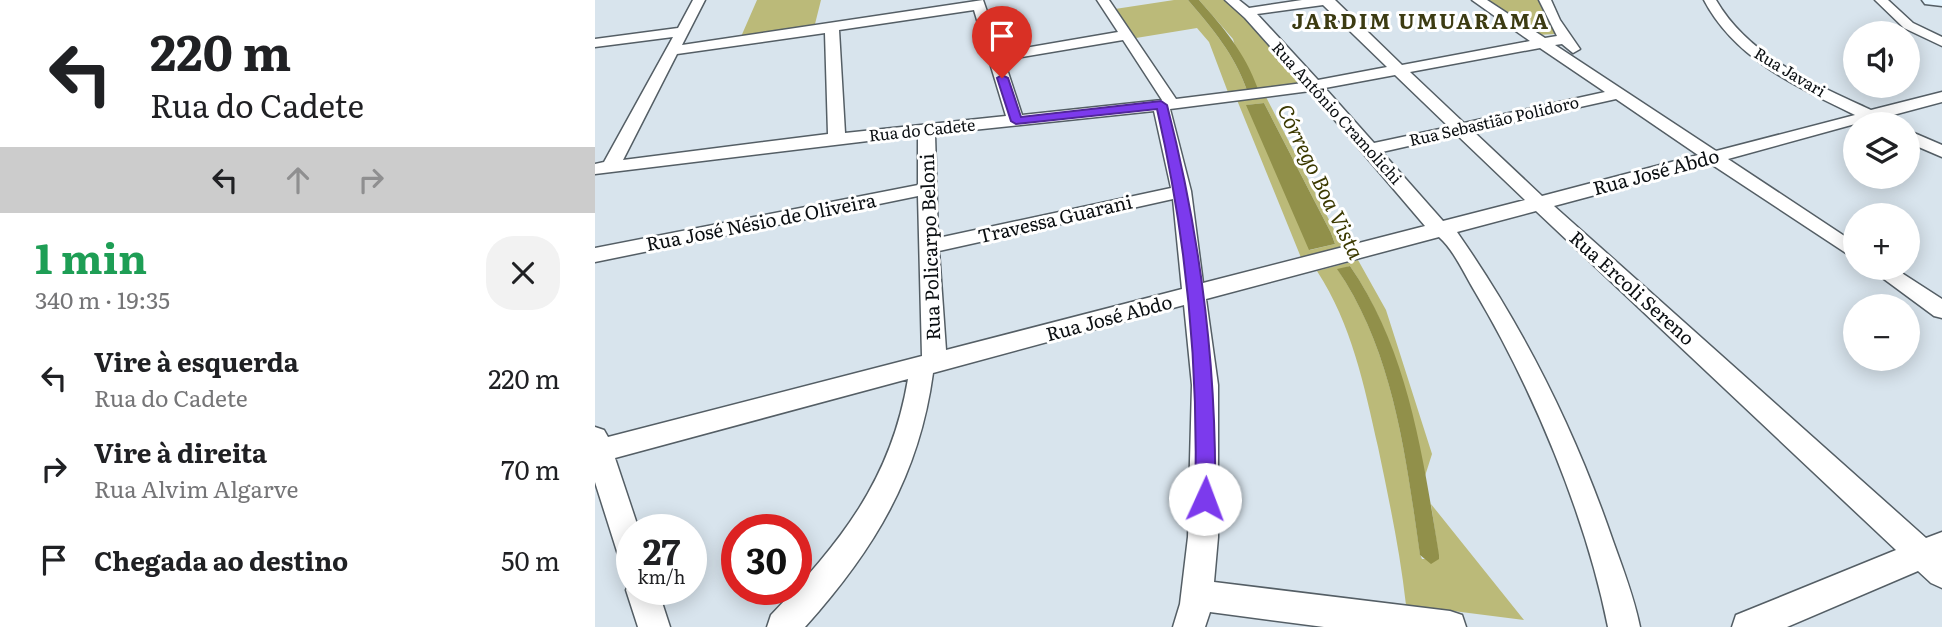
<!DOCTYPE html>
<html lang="pt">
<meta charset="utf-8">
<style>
body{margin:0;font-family:Literata,serif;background:#f2f2f2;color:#202124;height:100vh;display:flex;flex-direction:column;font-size:26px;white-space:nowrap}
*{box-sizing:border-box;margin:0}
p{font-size:23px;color:#757577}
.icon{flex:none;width:38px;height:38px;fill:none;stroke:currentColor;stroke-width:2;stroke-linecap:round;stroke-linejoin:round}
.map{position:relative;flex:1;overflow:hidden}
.panel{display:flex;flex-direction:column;background:#fff;width:595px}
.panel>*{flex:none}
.top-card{background:#fff;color:#202124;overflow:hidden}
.buttons{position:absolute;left:1248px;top:21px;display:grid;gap:14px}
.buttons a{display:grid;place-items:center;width:77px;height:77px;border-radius:50%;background:#fff;box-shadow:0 4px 18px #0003;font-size:35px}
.speed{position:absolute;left:21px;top:514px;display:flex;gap:14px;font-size:35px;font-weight:700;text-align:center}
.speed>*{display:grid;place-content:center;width:91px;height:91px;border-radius:50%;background:#fff;box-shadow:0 4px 18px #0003;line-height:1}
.speed small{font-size:18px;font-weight:400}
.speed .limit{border:10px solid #d22;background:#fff;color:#111}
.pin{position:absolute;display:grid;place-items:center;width:60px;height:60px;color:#fff;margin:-72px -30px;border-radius:50% 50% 50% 0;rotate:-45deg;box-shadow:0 0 7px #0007}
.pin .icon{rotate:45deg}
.me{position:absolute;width:77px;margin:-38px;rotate:2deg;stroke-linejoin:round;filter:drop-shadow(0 0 5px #0008)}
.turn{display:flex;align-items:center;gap:24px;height:147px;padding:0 35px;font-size:32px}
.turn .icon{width:91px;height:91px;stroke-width:2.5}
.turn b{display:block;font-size:49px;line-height:60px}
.lanes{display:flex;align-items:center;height:66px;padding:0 35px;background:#0003;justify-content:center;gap:35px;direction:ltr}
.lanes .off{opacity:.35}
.round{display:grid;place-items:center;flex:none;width:74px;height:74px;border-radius:28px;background:#f2f2f2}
.overview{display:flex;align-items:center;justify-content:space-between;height:119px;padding:0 35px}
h1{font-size:42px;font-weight:700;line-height:52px;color:#1e9e55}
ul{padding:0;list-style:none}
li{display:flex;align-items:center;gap:21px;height:91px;padding:0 35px}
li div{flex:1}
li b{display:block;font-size:26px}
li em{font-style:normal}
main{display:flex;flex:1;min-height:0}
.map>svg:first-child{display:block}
.green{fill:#bbba79;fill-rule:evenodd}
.water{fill:#91904a}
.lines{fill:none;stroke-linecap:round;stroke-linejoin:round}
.street-casing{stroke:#545e65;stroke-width:3}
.secondary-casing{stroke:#545e65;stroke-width:3}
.street{fill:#fff;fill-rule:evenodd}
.secondary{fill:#e4f4fe;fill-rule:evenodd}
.route{fill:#7c3aed;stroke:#51269a;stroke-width:2}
.labels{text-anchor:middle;stroke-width:6;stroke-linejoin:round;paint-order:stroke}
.far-street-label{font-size:16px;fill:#0a0e11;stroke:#fff}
.street-label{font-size:19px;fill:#0a0e11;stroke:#fff}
.far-district-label{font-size:21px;font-weight:bold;letter-spacing:2px;fill:#3c3b12;stroke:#fff}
.water-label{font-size:21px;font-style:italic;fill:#3b3900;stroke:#fff}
</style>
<main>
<section class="panel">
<div class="top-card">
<div class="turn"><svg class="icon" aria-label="left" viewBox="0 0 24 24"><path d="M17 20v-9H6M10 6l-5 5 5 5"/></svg><div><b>220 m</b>Rua do Cadete</div></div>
<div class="lanes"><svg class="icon" aria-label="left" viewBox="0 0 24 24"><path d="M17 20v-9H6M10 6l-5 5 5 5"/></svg><svg class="icon off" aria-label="ahead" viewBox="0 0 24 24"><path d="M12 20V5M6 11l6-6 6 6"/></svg><svg class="icon off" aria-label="right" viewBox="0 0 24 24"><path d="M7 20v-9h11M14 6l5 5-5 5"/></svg></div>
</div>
<div class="overview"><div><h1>1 min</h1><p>340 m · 19:35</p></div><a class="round"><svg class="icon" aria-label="close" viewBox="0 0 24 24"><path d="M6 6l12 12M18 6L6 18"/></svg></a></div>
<ul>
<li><svg class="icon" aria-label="left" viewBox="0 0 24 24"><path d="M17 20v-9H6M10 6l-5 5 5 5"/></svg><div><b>Vire à esquerda</b><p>Rua do Cadete</p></div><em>220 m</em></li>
<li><svg class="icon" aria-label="right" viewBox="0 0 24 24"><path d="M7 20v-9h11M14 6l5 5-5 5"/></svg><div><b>Vire à direita</b><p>Rua Alvim Algarve</p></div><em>70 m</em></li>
<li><svg class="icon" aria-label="arrive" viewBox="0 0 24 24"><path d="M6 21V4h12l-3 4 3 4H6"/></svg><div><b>Chegada ao destino</b></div><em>50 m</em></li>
</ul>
</section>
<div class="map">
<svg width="1347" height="627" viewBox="0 0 1347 627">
<rect width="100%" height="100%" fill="#d8e4ed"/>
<path class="green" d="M162 0H226L219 28 145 39Z
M579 0H593C618 29 639 54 652 90L638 39 604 0H630L648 15 704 83 634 95 614 42 602 28 541 38 520 9Z
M889 0H945L961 34 941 35Z
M671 97 749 249 707 260 642 100ZM669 103 736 233 740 244 715 250 652 105Z
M763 260 791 310 837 454 830 476C815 402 798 329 755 266L743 270C799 353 811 458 825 554L827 559H844L836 504 929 620 811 605C805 551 794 500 783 447 769 385 757 325 722 271Z"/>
<path class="water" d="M593 0H604C629 28 650 53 663 89L652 90C639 54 618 29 593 0Z
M669 103 736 233 740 244 714 250 651 105Z
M755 266C813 350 828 456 844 555V559L836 564 825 555C811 458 799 352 742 269Z"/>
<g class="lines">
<g class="street-casing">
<path id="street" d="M98 0H110L87 45 388 0 406 52 523 32 502 0H514L581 99 708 83 650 18 630 0H644L654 8 707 0H740L807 65 935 41 877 0H892L950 38 962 36 944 0H956L965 20 985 49 978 53 967 44 960 45 1121 151 1260 115C1202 87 1140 59 1109 0H1121C1154 57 1220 84 1276 110L1347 92V102L1287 118 1285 121 1260 124 1133 159 1260 243V259L1116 164 959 206 1331 538 1347 532V588L1336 583 1323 571 1192 627H1137L1141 615 1301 550 941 211 862 232C929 328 980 430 1018 541 1028 569 1039 597 1045 627H1013C991 516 937 387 879 290 869 273 858 249 844 237L611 299 623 385V537L619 582 855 611 867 615 871 627H729L615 612 610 627H578L585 604 593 537 597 385 589 305 338 373C324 476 279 550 210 627H172L176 615C245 543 296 481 313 379L20 458 44 530H37V568L26 564 0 482V427L9 430 13 437 327 356 323 196 0 262V248L323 185V135L0 174V164L9 162 78 37 0 47V39L83 28ZM728 5 792 67 723 80 662 14ZM379 10 411 116 250 133 244 30ZM230 33 233 134 28 160 82 54ZM528 40 567 100 427 115 409 60ZM945 48 1010 92 869 123 815 72ZM800 75 854 127 779 143 730 88ZM715 91 830 226 608 283 596 191 575 109ZM1021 99 1103 155 947 196 878 131ZM559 111 576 188 343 238 340 134ZM862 135 930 200 848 221 787 152ZM578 199 587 289 351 350 344 251Z
M1280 0H1293L1318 23 1347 37V46L1309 28Z
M1312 130 1347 145V157L1312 142Z
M1274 268H1299L1347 299V318L1339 316Z
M36 579 37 590H63L75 627H43L31 590Z"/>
</g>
<g class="secondary-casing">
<path id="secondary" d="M1327 0H1347V6L1330 4Z"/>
</g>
<use href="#street" class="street"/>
<use href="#secondary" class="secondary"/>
</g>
<path class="route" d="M407 75 413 78 426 117 566 101 572 105C605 234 622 366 620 499L617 505 610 508 603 505 600 499C604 368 591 236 562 109L421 124 416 121 402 78Z"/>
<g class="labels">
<g class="far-street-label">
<text transform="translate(1195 72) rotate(31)" y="6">Rua Javari</text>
<text transform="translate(742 113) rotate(48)" y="6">Rua Antônio Cramolichi</text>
<text transform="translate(899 121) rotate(-13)" y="6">Rua Sebastião Polidoro</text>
<text transform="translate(327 130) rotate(-6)" y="6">Rua do Cadete</text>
</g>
<g class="street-label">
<text transform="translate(1061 172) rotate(-15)" y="7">Rua José Abdo</text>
<text transform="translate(460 219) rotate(-13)" y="7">Travessa Guarani</text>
<text transform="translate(166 222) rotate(-11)" y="7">Rua José Nésio de Oliveira</text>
<text transform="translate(335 247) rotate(-92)" y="7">Rua Policarpo Beloni</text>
<text transform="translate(1037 288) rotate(42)" y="7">Rua Ercoli Sereno</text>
<text transform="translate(514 318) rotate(-15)" y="7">Rua José Abdo</text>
</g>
<g class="far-district-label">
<text x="826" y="29">JARDIM UMUARAMA</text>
</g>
<g class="water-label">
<text transform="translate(725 182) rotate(64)" y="7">Córrego Boa Vista</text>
</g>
</g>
</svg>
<div class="buttons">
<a><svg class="icon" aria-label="sound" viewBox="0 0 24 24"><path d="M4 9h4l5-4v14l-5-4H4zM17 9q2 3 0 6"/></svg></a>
<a><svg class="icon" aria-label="layers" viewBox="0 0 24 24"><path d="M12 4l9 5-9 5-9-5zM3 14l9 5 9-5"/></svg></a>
<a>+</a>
<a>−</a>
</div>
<div class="speed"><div>27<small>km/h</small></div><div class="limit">30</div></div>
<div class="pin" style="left:407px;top:78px;background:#d93025"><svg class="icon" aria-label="arrive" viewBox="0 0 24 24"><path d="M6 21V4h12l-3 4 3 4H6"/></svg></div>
<svg class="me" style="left:610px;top:499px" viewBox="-20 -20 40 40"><circle r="19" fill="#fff"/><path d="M0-13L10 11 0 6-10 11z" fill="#7c3aed"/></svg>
</div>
</main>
